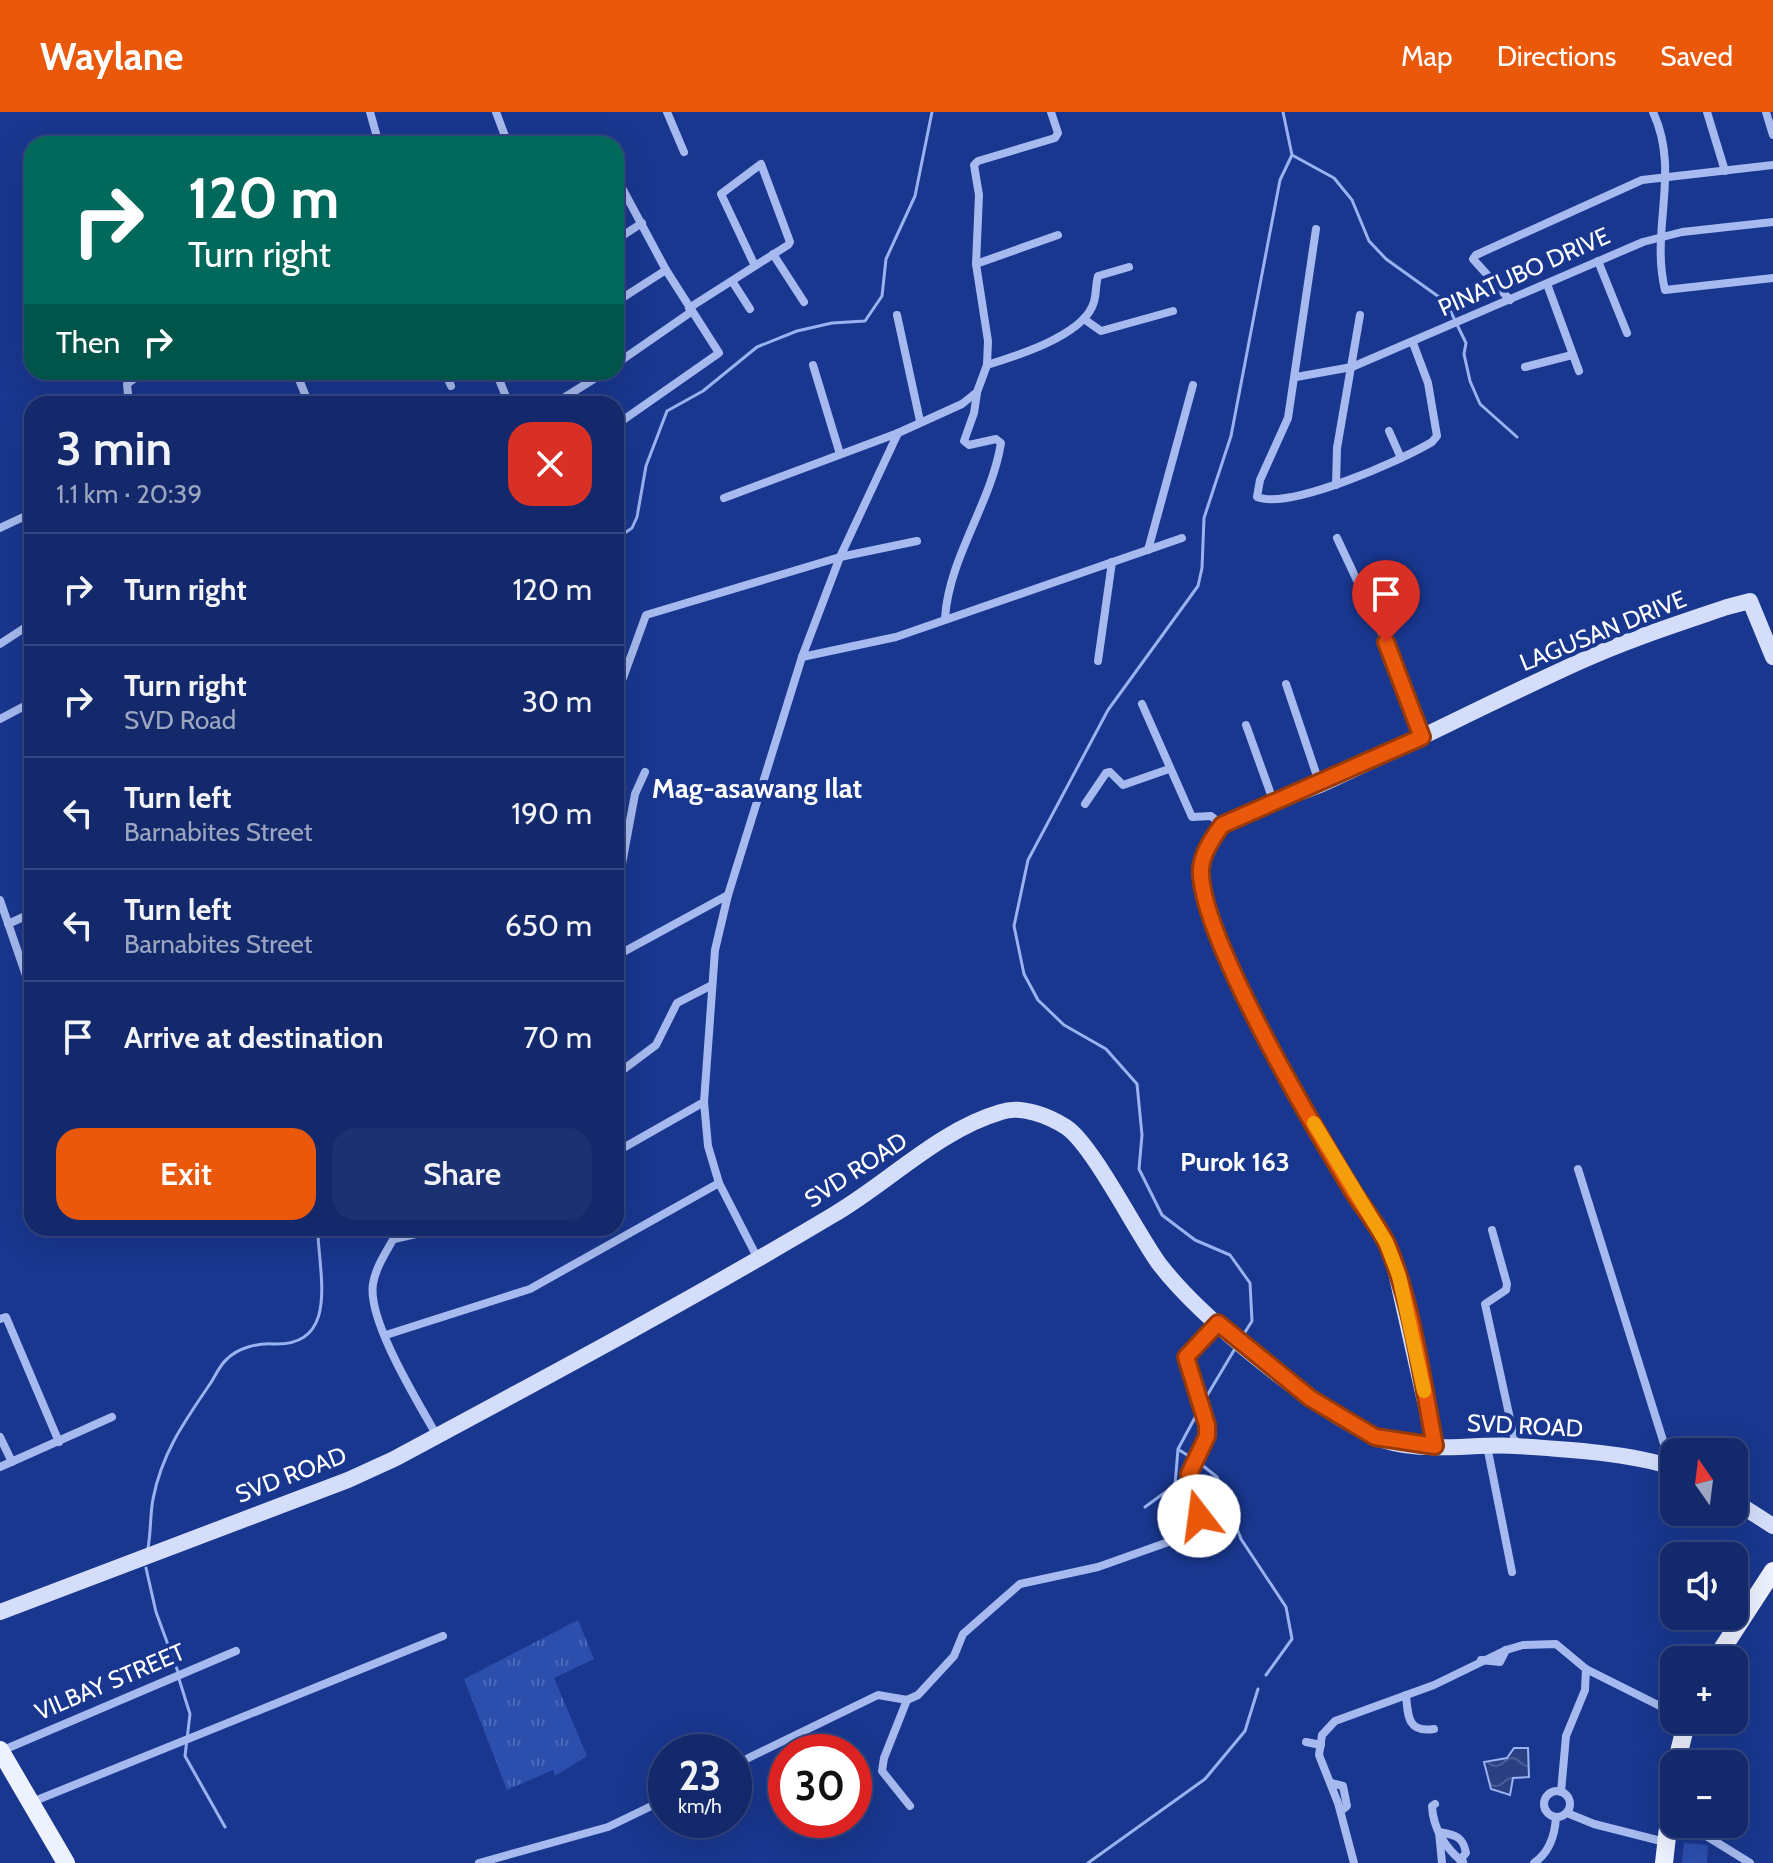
<!DOCTYPE html>
<html lang="en">
<head>
<meta charset="utf-8">
<style>
  body { margin:0; font-family:Cabin,sans-serif; background:#1c3171; color:#f1f3f6; height:100vh; display:flex; flex-direction:column; font-size:30px; white-space:nowrap }
  * { box-sizing:border-box; margin:0 }
  p { font-size:26px; color:#9da6c1 }
  .icon { flex:none; width:44px; height:44px; fill:none; stroke:currentColor; stroke-width:2; stroke-linecap:round; stroke-linejoin:round }
  .map { position:relative; flex:1; overflow:hidden }
  .drawer { position:absolute; left:24px; top:284px; width:600px; height:840px; display:flex; flex-direction:column; background:#13296b; border-radius:24px; box-shadow:0 8px 32px #0002,0 0 0 2px #32457e }
  .drawer>* { flex:none }
  .guide { position:absolute; left:24px; top:24px; width:600px; height:244px; border-radius:24px; box-shadow:0 8px 32px #0002,0 0 0 2px #32457e; background:#00695c; color:#fff; overflow:hidden }
  .needle { width:52px; rotate:346deg }
  .fabs { position:absolute; left:1660px; top:1326px; display:grid; gap:16px }
  .fabs a { display:grid; place-items:center; width:88px; height:88px; border-radius:16px; background:#13296b; box-shadow:0 8px 32px #0002,0 0 0 2px #32457e; font-size:40px }
  .speed { position:absolute; left:648px; top:1622px; display:flex; gap:16px; font-size:40px; font-weight:700; text-align:center }
  .speed>* { display:grid; place-content:center; width:104px; height:104px; border-radius:50%; background:#13296b; box-shadow:0 8px 32px #0002,0 0 0 2px #32457e; line-height:1 }
  .speed small { font-size:20px; font-weight:400 }
  .speed .limit { border:12px solid #d22; background:#fff; color:#111 }
  .pin { position:absolute; display:grid; place-items:center; width:68px; height:68px; color:#fff; margin:-82px -34px; border-radius:50% 50% 50% 0; rotate:-45deg; box-shadow:0 0 8px #0007 }
  .pin .icon { rotate:45deg }
  .me { position:absolute; width:88px; margin:-44px; rotate:345deg; stroke-linejoin:round; filter:drop-shadow(0 0 6px #0008) }
  .turn { display:flex; align-items:center; gap:28px; height:168px; padding:0 32px; font-size:36px }
  .turn .icon { width:104px; height:104px; stroke-width:2.5 }
  .turn b { display:block; font-size:56px; line-height:68px }
  .then { display:flex; align-items:center; height:76px; padding:0 32px; background:#0003; gap:16px; font-size:30px }
  .round { display:grid; place-items:center; flex:none; width:84px; height:84px; border-radius:24px; background:#1c3171 }
  .summary { display:flex; align-items:center; justify-content:space-between; height:136px; padding:0 32px }
  h1 { font-size:48px; font-weight:600; line-height:60px }
  .button { display:flex; gap:16px; margin-top:auto; padding:16px 32px }
  .button a { flex:1; height:92px; border-radius:24px; background:#ea580c; color:#fff; font-size:32px; font-weight:600; line-height:92px; text-align:center }
  .button a+a { background:#1c3171; color:#f1f3f6 }
  ul { padding:0; list-style:none }
  li { display:flex; align-items:center; gap:24px; height:112px; padding:0 32px; border-top:2px solid #32457e }
  li div { flex:1 }
  li b { display:block; font-size:30px }
  li em { font-style:normal }
  header { display:flex; align-items:center; gap:48px; box-sizing:border-box; height:112px; padding:0 40px; background:#ea580c; color:#fff }
  header strong { font-size:38px }
  nav { display:flex; gap:44px; margin-inline-start:auto; font-size:28px }
  .map>svg:first-child { display:block }
  .grass { fill:url(#grass-tufts) }
  .garden { fill:#2c4fae }
  .water { fill:url(#water-waves); stroke:#99b2f1; stroke-width:2 }
  .lines { fill:none; stroke-linecap:round; stroke-linejoin:round }
  .stream { stroke:#99b2f1; stroke-width:3 }
  .street { stroke:#a6baef; stroke-width:8 }
  .secondary { stroke:#d4defa; stroke-width:16 }
  .primary { stroke:#eef2ff; stroke-width:18 }
  .route-casing { stroke:#983908; stroke-width:20 }
  .route { stroke:#ea580c; stroke-width:14 }
  .slow { stroke:#f59e0b; stroke-width:14 }
  .labels { text-anchor:middle; stroke-width:8; stroke-linejoin:round; paint-order:stroke }
  .street-label { font-size:24px; fill:#fff; stroke:#19378f }
  .neighbourhood-label { font-size:26px; font-weight:bold; fill:#fff; stroke:#19378f }
  .quarter-label { font-size:28px; font-weight:bold; fill:#fff; stroke:#19378f }
</style>
</head>
<body>
<header>
<strong>Waylane</strong>
<nav><a>Map</a><a>Directions</a><a>Saved</a></nav>
</header>
<div class="map">
<svg width="1773" height="1751" viewBox="0 0 1773 1751">
  <defs>
    <pattern id="grass-tufts" width="24" height="20" patternUnits="userSpaceOnUse" patternTransform="scale(2)"><rect width="24" height="20" fill="#2c4fae"/><path d="M3 7l-1-3M5 7V3M7 7l1-3M15 17l-1-3M17 17v-4M19 17l1-3" fill="none" stroke="#4c69ba"/></pattern>
    <pattern id="water-waves" width="16" height="10" patternUnits="userSpaceOnUse" patternTransform="scale(2)"><rect width="16" height="10" fill="#2a4083"/><path d="M0 5q4-4 8 0t8 0" fill="none" stroke="#4a5d96"/></pattern>
  </defs>
  <rect width="100%" height="100%" fill="#19378f"/>
  <path class="grass" d="M578,1508L594,1547L554,1566L587,1644L555,1664L553,1658L507,1678L464,1567Z"/>
  <path class="garden" d="M1684,1731L1708,1733L1707,1751H1682Z"/>
  <path class="water" d="M1514,1636H1528L1529,1665L1513,1666L1510,1683L1491,1677L1484,1650L1507,1646Z"/>
  <g class="lines">
    <g class="stream">
      <path d="M1292,43L1334,66L1352,88L1369,129L1386,147L1446,190L1466,231L1464,242L1470,269L1480,292L1517,325"/>
      <path d="M616,427L632,416L637,405L646,354L667,299L703,279L757,235L797,219L832,211L865,209L882,184L886,147L915,84L932,0"/>
      <path d="M1242,1225L1252,1209L1250,1171L1230,1143L1195,1128L1162,1103L1139,1057L1142,1023L1137,972L1106,937L1064,913L1038,888L1024,862L1014,814L1028,748L1108,598L1198,474L1202,456L1204,406L1231,324L1280,68L1292,43L1283,0"/>
      <path d="M1205,1287L1236,1235"/>
      <path d="M1179,1338L1189,1344"/>
      <path d="M1202,1353L1217,1365L1241,1427L1286,1495L1292,1527L1266,1563"/>
      <path d="M1145,1395L1175,1373L1178,1337L1198,1300"/>
      <path d="M148,1436C151,1420 150,1403 153,1387C162,1341 184,1310 210,1272C216,1263 219,1254 227,1247C238,1236 257,1231 273,1232C338,1235 320,1166 318,1123L322,1116"/>
      <path d="M146,1456L156,1500L178,1560"/>
      <path d="M179,1567L190,1602L185,1644L225,1715"/>
      <path d="M1088,1751L1205,1667L1245,1619L1258,1577"/>
    </g>
    <g class="street">
      <path d="M370,0L379,32"/>
      <path d="M496,0L508,32"/>
      <path d="M667,0L684,40"/>
      <path d="M1653,0C1681,60 1650,117 1665,178L1773,166"/>
      <path d="M1707,0L1725,59"/>
      <path d="M1766,0L1773,23"/>
      <path d="M616,71L621,74L666,158L719,241L616,313"/>
      <path d="M1316,117L1288,306L1260,368L1257,385C1290,398 1402,348 1432,330L1437,324L1428,271L1413,231"/>
      <path d="M616,128L642,111"/>
      <path d="M773,142L804,190"/>
      <path d="M1598,149L1627,221"/>
      <path d="M976,152L1058,123"/>
      <path d="M732,169L750,197"/>
      <path d="M1547,172L1579,259"/>
      <path d="M1510,188L1473,147L1476,143L1642,68L1773,53"/>
      <path d="M616,190L666,158"/>
      <path d="M689,196L788,133L790,130L761,52L721,82L755,154"/>
      <path d="M897,203L920,309"/>
      <path d="M1084,207L1101,219L1173,199"/>
      <path d="M616,252L691,200"/>
      <path d="M813,253L840,342"/>
      <path d="M987,253C1016,244 1078,225 1092,195C1097,186 1095,174 1098,164L1129,155"/>
      <path d="M1525,255L1572,243"/>
      <path d="M296,260L309,292"/>
      <path d="M445,260L451,274"/>
      <path d="M496,260L509,292"/>
      <path d="M1296,265L1352,255L1643,130L1682,120L1773,110"/>
      <path d="M129,292L127,272L143,260"/>
      <path d="M554,292L605,260"/>
      <path d="M1389,319L1401,346"/>
      <path d="M1336,373L1337,336L1360,203"/>
      <path d="M724,386L898,321L962,292L977,280L987,253L988,229L976,152L979,83L974,53L978,49L1055,26L1058,21L1051,0"/>
      <path d="M0,416L32,401"/>
      <path d="M1337,426L1386,530L1422,624"/>
      <path d="M1148,438L1193,273"/>
      <path d="M945,506C949,445 991,392 1001,331L996,327L969,333L964,329L974,301L977,281"/>
      <path d="M0,532L32,511"/>
      <path d="M802,545L896,525L1182,426"/>
      <path d="M1098,549L1112,450"/>
      <path d="M616,571L623,566L646,503L840,445L917,429"/>
      <path d="M1286,572L1320,673"/>
      <path d="M1142,592L1192,705L1211,704L1222,713"/>
      <path d="M0,607L32,590"/>
      <path d="M1246,613L1274,691"/>
      <path d="M1085,692L1106,661L1110,660L1123,673L1169,657"/>
      <path d="M616,784L635,682L645,660"/>
      <path d="M0,788L32,881"/>
      <path d="M8,812L32,801"/>
      <path d="M616,844L728,783"/>
      <path d="M616,963L656,933L677,891L712,873"/>
      <path d="M616,1040L704,990"/>
      <path d="M1578,1057L1671,1354"/>
      <path d="M399,1116C391,1134 376,1152 373,1172C367,1208 418,1290 437,1324"/>
      <path d="M1492,1118L1507,1172L1506,1178L1485,1192L1516,1334"/>
      <path d="M394,1127L442,1116"/>
      <path d="M758,1147L719,1071L708,1034L704,990L715,838L728,783L802,545L840,445L898,321"/>
      <path d="M0,1207L6,1205L59,1330"/>
      <path d="M386,1223L530,1177L719,1071"/>
      <path d="M0,1325L12,1350"/>
      <path d="M1487,1334L1512,1460"/>
      <path d="M0,1355L112,1305"/>
      <path d="M1481,1548L1500,1550L1506,1538"/>
      <path d="M1406,1583C1408,1605 1408,1621 1434,1617"/>
      <path d="M907,1588L884,1646L882,1659L910,1694"/>
      <path d="M1306,1630L1321,1633"/>
      <path d="M1,1639L236,1539"/>
      <path d="M734,1653L878,1583L907,1588L918,1583L954,1544L963,1522L1020,1472L1098,1455L1191,1422C1208,1403 1189,1389 1189,1368C1189,1349 1206,1333 1207,1313L1186,1245L1217,1212"/>
      <path d="M1331,1671L1343,1674L1347,1694L1341,1699"/>
      <circle cx="1557" cy="1692" r="13"/>
      <path d="M1561,1680L1566,1624L1585,1578L1586,1557"/>
      <path d="M32,1690L443,1524"/>
      <path d="M1435,1692L1432,1694C1433,1717 1446,1737 1463,1750"/>
      <path d="M1567,1701L1594,1712L1665,1730"/>
      <path d="M1669,1712L1708,1725L1750,1751"/>
      <path d="M479,1751L608,1715L666,1687"/>
      <path d="M1354,1751L1338,1691L1319,1643L1322,1623L1335,1609L1434,1573L1506,1538L1523,1533L1556,1532L1586,1557L1674,1601"/>
      <path d="M1442,1751L1439,1720C1455,1723 1463,1724 1466,1741L1460,1748"/>
      <path d="M1534,1751C1550,1740 1555,1723 1556,1705"/>
    </g>
    <g class="secondary">
      <path d="M1435,1334L1393,1147L1386,1130C1346,1071 1189,813 1202,752C1205,739 1211,724 1221,715C1238,700 1298,682 1322,672C1408,633 1493,589 1579,550C1627,528 1677,512 1727,495L1750,489L1773,545"/>
      <path d="M1734,1389L1773,1414"/>
      <path d="M0,1500L348,1368L394,1347C541,1268 689,1189 833,1103C888,1071 939,1018 1001,1000C1021,993 1049,1004 1066,1015C1093,1033 1137,1122 1160,1153C1202,1207 1311,1295 1373,1324C1415,1344 1471,1331 1516,1334C1562,1337 1632,1341 1674,1356"/>
    </g>
    <g class="primary">
      <path d="M1715,1548L1773,1459"/>
      <path d="M0,1638L66,1751"/>
      <path d="M1676,1652L1687,1608"/>
      <path d="M1664,1751L1674,1662"/>
    </g>
  </g>
  <g class="lines">
    <g class="route-casing">
      <path id="route" d="M1199,1404L1189,1362L1207,1324V1313L1186,1245L1218,1211L1310,1286L1375,1325L1435,1334C1423,1272 1412,1191 1388,1134C1379,1114 1363,1096 1352,1078C1315,1017 1197,819 1201,756C1203,739 1213,726 1222,713L1422,625L1386,530"/>
    </g>
    <use href="#route" class="route"/>
    <path class="slow" d="M1314,1011L1386,1130L1399,1164L1424,1279"/>
  </g>
  <g class="labels">
    <g class="street-label">
      <text transform="translate(1524 160) rotate(-24)" y="8">PINATUBO DRIVE</text>
      <text transform="translate(1603 519) rotate(-22)" y="8">LAGUSAN DRIVE</text>
      <text transform="translate(856 1058) rotate(-33)" y="8">SVD ROAD</text>
      <text transform="translate(1525 1314) rotate(3)" y="8">SVD ROAD</text>
      <text transform="translate(291 1363) rotate(-21)" y="8">SVD ROAD</text>
      <text transform="translate(110 1570) rotate(-23)" y="8">VILBAY STREET</text>
    </g>
    <g class="neighbourhood-label">
      <text x="1235" y="1059">Purok 163</text>
    </g>
    <g class="quarter-label">
      <text x="757" y="686">Mag-asawang Ilat</text>
    </g>
  </g>
</svg>
<div class="fabs">
<a><svg class="needle" viewBox="-14 -14 28 28"><path d="M0-13l5 13h-10z" fill="#e53935"/><path d="M0 13l5-13h-10z" fill="#9da6c1"/></svg></a>
<a><svg class="icon" aria-label="sound" viewBox="0 0 24 24"><path d="M4 9h4l5-4v14l-5-4H4zM17 9q2 3 0 6"/></svg></a>
<a>+</a>
<a>−</a>
</div>
<div class="speed"><div>23<small>km/h</small></div><div class="limit">30</div></div>
<div class="pin" style="left:1386px;top:530px;background:#d93025"><svg class="icon" aria-label="arrive" viewBox="0 0 24 24"><path d="M6 21V4h12l-3 4 3 4H6"/></svg></div>
<svg class="me" style="left:1199px;top:1404px" viewBox="-20 -20 40 40"><circle r="19" fill="#fff"/><path d="M0-13L10 11 0 6-10 11z" fill="#ea580c"/></svg>
<div class="guide">
<div class="turn"><svg class="icon" aria-label="right" viewBox="0 0 24 24"><path d="M7 20v-9h11M14 6l5 5-5 5"/></svg><div><b>120 m</b>Turn right</div></div>
<div class="then">Then<svg class="icon" aria-label="right" viewBox="0 0 24 24"><path d="M7 20v-9h11M14 6l5 5-5 5"/></svg></div>
</div>
<section class="drawer">
<div class="summary"><div><h1>3 min</h1><p>1.1 km · 20:39</p></div><a class="round" style="background:#d93025;color:#fff"><svg class="icon" aria-label="close" viewBox="0 0 24 24"><path d="M6 6l12 12M18 6L6 18"/></svg></a></div>
<ul>
<li><svg class="icon" aria-label="right" viewBox="0 0 24 24"><path d="M7 20v-9h11M14 6l5 5-5 5"/></svg><div><b>Turn right</b></div><em>120 m</em></li>
<li><svg class="icon" aria-label="right" viewBox="0 0 24 24"><path d="M7 20v-9h11M14 6l5 5-5 5"/></svg><div><b>Turn right</b><p>SVD Road</p></div><em>30 m</em></li>
<li><svg class="icon" aria-label="left" viewBox="0 0 24 24"><path d="M17 20v-9H6M10 6l-5 5 5 5"/></svg><div><b>Turn left</b><p>Barnabites Street</p></div><em>190 m</em></li>
<li><svg class="icon" aria-label="left" viewBox="0 0 24 24"><path d="M17 20v-9H6M10 6l-5 5 5 5"/></svg><div><b>Turn left</b><p>Barnabites Street</p></div><em>650 m</em></li>
<li><svg class="icon" aria-label="arrive" viewBox="0 0 24 24"><path d="M6 21V4h12l-3 4 3 4H6"/></svg><div><b>Arrive at destination</b></div><em>70 m</em></li>
</ul>
<div class="button"><a>Exit</a><a>Share</a></div>
</section>
</div>
</body>
</html>
